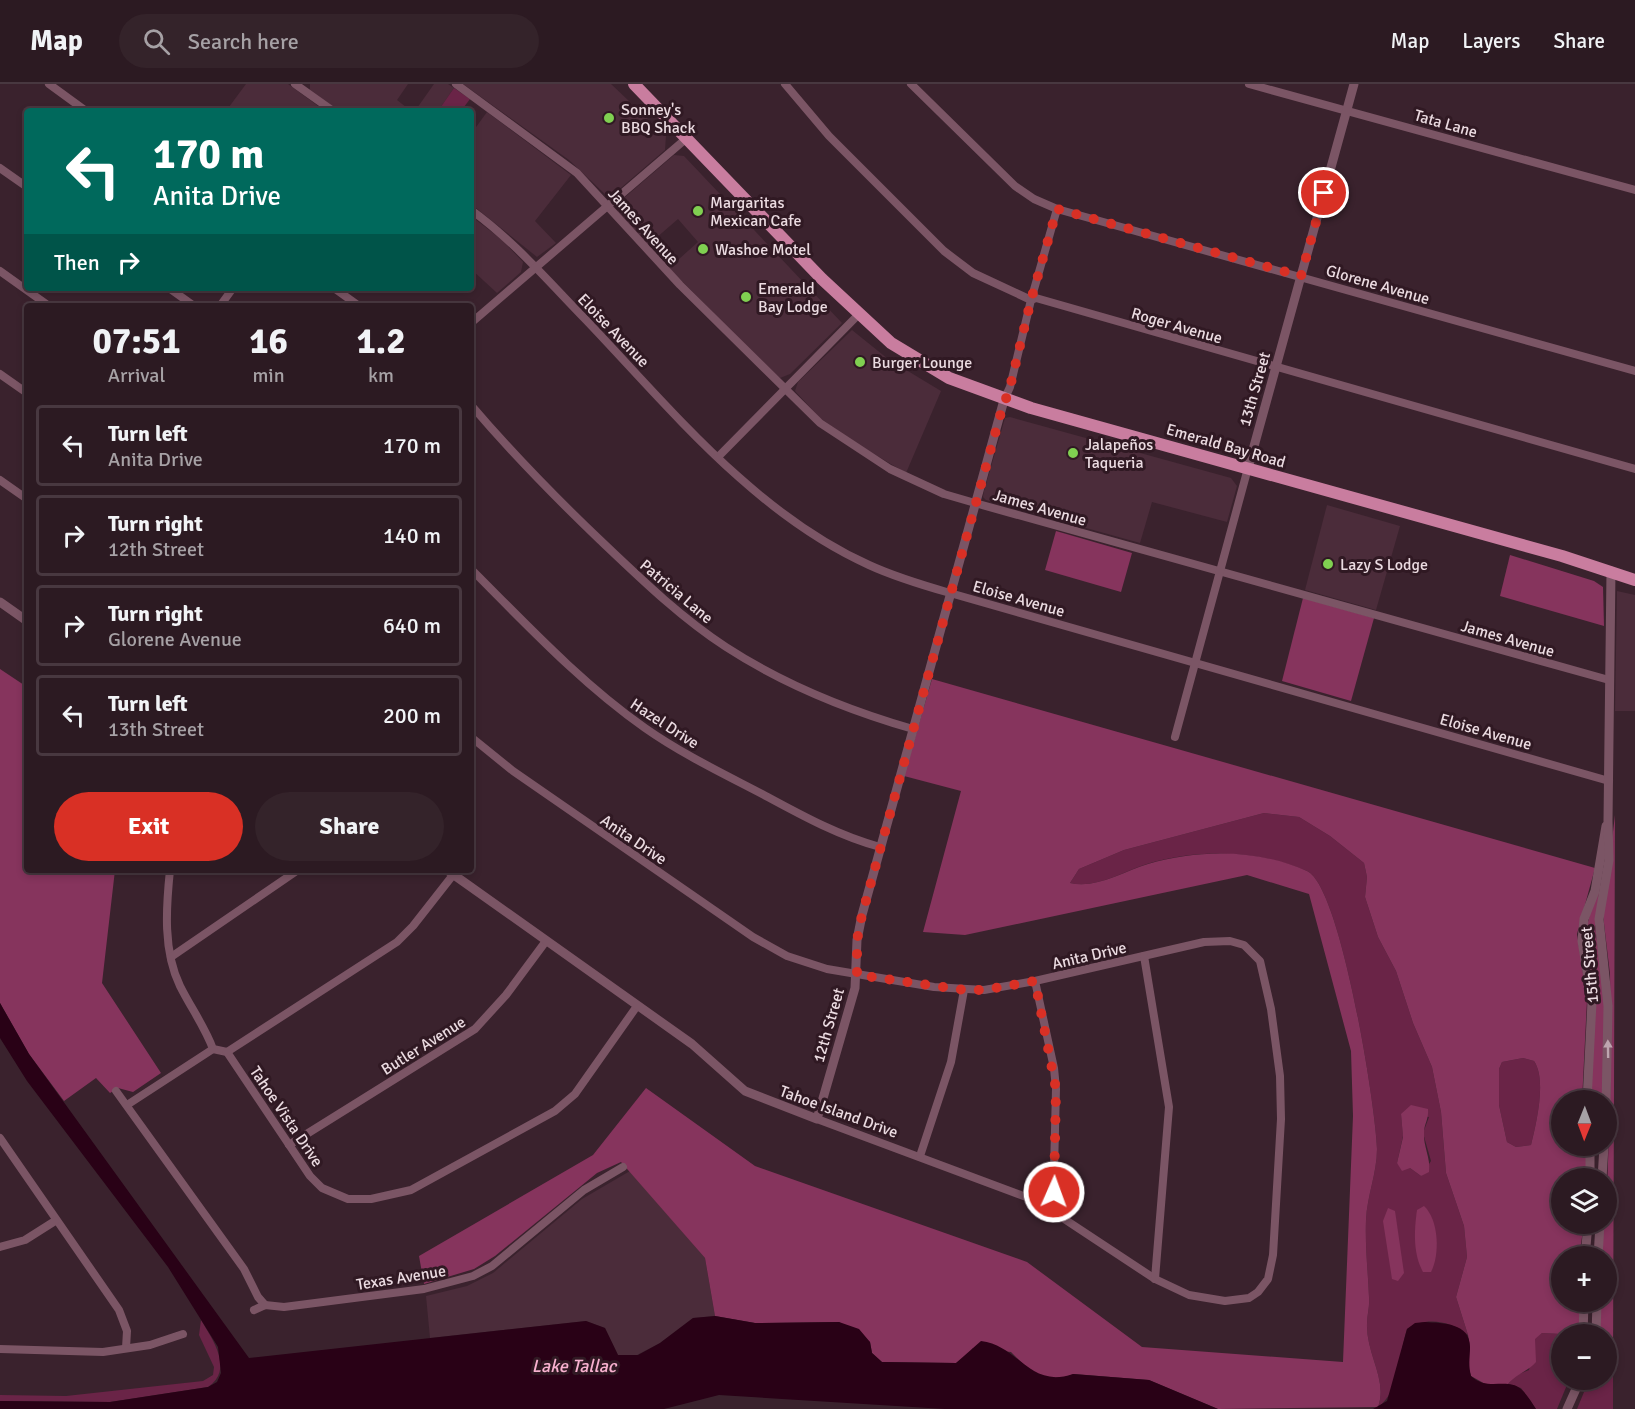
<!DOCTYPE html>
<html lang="en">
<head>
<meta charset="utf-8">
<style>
  body { margin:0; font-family:Signika,sans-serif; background:#34232a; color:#f1f3f6; height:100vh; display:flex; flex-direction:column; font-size:22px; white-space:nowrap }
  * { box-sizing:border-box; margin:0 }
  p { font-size:20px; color:#a6a1a5 }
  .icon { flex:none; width:33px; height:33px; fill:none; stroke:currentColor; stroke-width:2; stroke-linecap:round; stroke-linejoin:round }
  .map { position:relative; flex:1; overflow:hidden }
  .details { position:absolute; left:24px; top:219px; width:450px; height:570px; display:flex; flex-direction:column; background:#2c1a22; border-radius:6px; box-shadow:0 3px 9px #0003,0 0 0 2px #483840 }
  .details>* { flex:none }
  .hud { position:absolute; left:24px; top:24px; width:450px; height:183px; border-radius:6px; box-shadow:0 3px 9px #0003,0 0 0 2px #483840; background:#00695c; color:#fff; overflow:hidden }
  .needle { width:39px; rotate:181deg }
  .tools { position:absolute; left:1551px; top:1006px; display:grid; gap:12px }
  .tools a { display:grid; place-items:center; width:66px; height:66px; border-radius:50%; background:#2c1a22; box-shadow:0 3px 9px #0003,0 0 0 2px #483840; font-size:30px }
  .pin { position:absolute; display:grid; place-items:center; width:51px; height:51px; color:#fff; margin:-26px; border:3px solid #fff; border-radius:50%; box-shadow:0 2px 6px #0007 }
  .me { position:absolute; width:66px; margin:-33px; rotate:2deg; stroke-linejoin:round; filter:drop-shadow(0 0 4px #0008) }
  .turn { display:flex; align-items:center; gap:21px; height:126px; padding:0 30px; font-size:27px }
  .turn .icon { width:78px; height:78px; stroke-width:2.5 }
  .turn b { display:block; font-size:42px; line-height:51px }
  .then { display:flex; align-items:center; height:57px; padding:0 30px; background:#0003; gap:12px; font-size:22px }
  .eta { display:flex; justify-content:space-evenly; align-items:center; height:102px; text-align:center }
  .eta b { font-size:36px; font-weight:800; line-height:42px }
  .button { display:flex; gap:12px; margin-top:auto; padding:12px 30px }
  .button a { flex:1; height:69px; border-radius:36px; background:#d93025; color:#fff; font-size:24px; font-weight:800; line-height:69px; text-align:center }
  .button a+a { background:#34232a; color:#f1f3f6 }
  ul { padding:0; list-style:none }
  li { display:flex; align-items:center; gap:18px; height:81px; margin:0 12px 9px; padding:0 18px; border:3px solid #483840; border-radius:6px }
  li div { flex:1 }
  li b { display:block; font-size:22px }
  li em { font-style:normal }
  header { display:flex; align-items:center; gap:36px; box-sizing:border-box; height:84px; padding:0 30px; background:#2c1a22; border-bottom:2px solid #483840 }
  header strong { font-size:28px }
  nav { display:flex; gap:33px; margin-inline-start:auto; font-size:21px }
  .search { width:420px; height:54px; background:#34232a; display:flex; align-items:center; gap:15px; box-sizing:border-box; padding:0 21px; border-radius:33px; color:#a6a1a5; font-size:22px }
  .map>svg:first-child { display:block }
  .built { fill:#4b2c3a }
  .green { fill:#6a2447; fill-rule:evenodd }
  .forest { fill:#86345d; fill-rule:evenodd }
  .water { fill:#290116 }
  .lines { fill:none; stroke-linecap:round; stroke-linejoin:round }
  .minor { stroke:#7b5565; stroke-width:8 }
  .tertiary { stroke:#7b5565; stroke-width:9 }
  .primary { stroke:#c97d9f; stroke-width:12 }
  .oneway { fill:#bea5af }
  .route { stroke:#d93025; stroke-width:10; stroke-dasharray:0 18 }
  .poi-dot { fill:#80d051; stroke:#301923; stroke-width:2 }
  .labels { text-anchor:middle; stroke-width:6; stroke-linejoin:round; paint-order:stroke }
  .poi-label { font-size:16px; fill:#ebdbe1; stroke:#301923; text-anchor:start }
  .street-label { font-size:16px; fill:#ebdbe1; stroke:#301923 }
  .water-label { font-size:18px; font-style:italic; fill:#f8b1cf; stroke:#301923 }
</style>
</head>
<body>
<header>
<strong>Map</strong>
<div class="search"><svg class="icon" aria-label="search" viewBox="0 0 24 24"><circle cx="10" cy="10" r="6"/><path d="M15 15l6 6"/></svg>Search here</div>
<nav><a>Map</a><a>Layers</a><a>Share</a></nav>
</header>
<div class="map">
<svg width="1635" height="1325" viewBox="0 0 1635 1325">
  <rect width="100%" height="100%" fill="#3a222d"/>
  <g class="built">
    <path d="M246,0H288L325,27H226Z"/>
    <path d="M310,0H408L397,16L411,27H339L310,6Z"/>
    <path d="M434,0H448L454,4L438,27H415Z"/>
    <path d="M463,0H611L666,52L665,66L615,109L606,111L569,76Z"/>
    <path d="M487,28L571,91L535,137L556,159L537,173L471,120V50Z"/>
    <path d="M674,71L684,72L842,239L790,290L780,294L773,289L669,184L698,158L678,135L648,161L618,129L617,120Z"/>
    <path d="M471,132L501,155L523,178L521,188L497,209L471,185Z"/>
    <path d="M852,246L888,275L941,307L906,389L854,358L820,334L795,307L798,298Z"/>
    <path d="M1010,333L1231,394L1237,402L1227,438L1152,418L1140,459L986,416L983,413L984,407L1005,334Z"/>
    <path d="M1327,421L1400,442L1376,526L1305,506Z"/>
    <path d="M1617,507L1635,511V627H1615Z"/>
    <path d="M630,1087L705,1174L715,1232L693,1234L660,1259L637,1271H618L605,1244L586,1237L430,1254L426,1212L467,1202L493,1189L582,1115Z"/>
  </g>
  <g class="green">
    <path d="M454,4L470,15L461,27H438Z"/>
    <path d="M1264,729L1299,733L1330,752L1364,779L1367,793L1365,813L1378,853L1396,887L1413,939L1432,983L1441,1028L1446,1089L1464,1142L1467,1173L1456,1213L1468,1251C1452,1237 1425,1232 1407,1245C1399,1269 1400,1308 1378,1323C1388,1296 1366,1270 1367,1240C1367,1231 1370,1222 1369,1213C1368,1188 1365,1162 1366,1136C1367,1112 1377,1089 1377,1065C1376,1024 1341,802 1307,787C1258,766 1198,764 1147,780C1122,788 1096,805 1070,799L1079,785L1124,766ZM1401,1030L1429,1033L1423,1049L1431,1077L1421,1092L1410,1084L1397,1079L1403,1052Z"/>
    <path d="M1523,974L1534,977C1547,996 1536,1040 1531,1061L1516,1063L1507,1058L1499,1021V985L1502,978Z"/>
    <path d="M201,1236C213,1256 234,1286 208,1303L110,1318L0,1317V1311L66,1312L203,1297L213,1291L214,1283L199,1251Z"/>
    <path d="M1542,1249L1581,1251H1562V1296H1569L1557,1325H1536L1521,1304L1508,1300L1514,1292L1529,1286L1535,1254Z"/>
    <path d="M1613,1279V1325H1577L1589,1296H1606L1607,1280Z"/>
  </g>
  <g class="forest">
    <path d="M1056,447L1132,469L1121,508L1045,486Z"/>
    <path d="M1510,471L1594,497L1603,503L1604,542L1500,512Z"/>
    <path d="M1303,514L1374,534L1351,617L1282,597Z"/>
    <path d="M0,585L27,603V786H115L102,899L161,989L133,1008L118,1004L110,1009L96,994L64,1017L29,970L0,919Z"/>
    <path d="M932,595L1595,784L1577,850L1587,916L1582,1017H1562V1062H1585L1586,1064V1095H1562V1140H1584L1579,1173H1562V1218H1580L1581,1251L1542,1249L1535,1255L1536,1278C1527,1288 1516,1290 1508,1300L1487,1301L1471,1292L1467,1279L1470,1263L1468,1251L1456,1213L1467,1173L1464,1142L1446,1089L1441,1028L1432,983L1413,939L1396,887L1378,853L1365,813L1367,793L1364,779L1330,752L1299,733L1264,729L1124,766L1079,785L1070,799C1096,805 1122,788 1148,780C1199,765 1259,765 1307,787C1341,802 1376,1024 1377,1065C1377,1089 1367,1112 1366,1136C1365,1162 1368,1188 1369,1213C1370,1222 1367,1231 1367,1240C1366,1270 1388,1296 1378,1323L1218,1325L1149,1296L1074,1290L1062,1294L1042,1293L1027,1284L1011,1268L973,1264L969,1270L956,1279L882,1278L872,1269L870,1258L839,1238L755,1239L715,1232L705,1174L621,1078L597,1089L495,1172L474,1185L424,1200L419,1172L593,1071L646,1004L755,1082L1027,1178L1142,1263L1343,1278L1353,1032L1351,967L1309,810L1247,791L965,851L923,848L961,707L904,692ZM1523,974L1534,977C1547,996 1536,1040 1531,1061L1516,1063L1507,1058L1499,1021V985L1502,978Z"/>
    <path d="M1615,731L1613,1279L1607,1280L1606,1251H1599L1601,1218H1606V1173H1602L1603,1140H1606L1611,985L1610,890L1603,831Z"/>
    <path d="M1603,778L1595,842L1604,909V1017H1590L1586,846Z"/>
    <path d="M1411,1021L1428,1025C1429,1035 1424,1040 1424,1049C1423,1062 1431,1074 1429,1088L1421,1092L1410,1084L1402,1087L1397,1079L1403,1053L1401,1030Z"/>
    <path d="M1424,1122C1439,1136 1440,1171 1431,1188H1423C1413,1170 1414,1147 1417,1126Z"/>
    <path d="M1388,1124L1395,1127L1404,1189L1398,1197L1392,1195L1383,1137Z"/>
  </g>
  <g class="water">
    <path d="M0,919L29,970L249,1274L586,1237L605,1244L618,1271H638L660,1259L693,1234L715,1232L755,1239L839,1238L859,1245L870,1258L872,1269L882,1278L956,1279L981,1257C1020,1262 1029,1305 1073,1290L1149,1296L1218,1325H945L719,1311L664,1325H0V1317L110,1318L208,1303L217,1298L221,1289L218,1263L168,1183L27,997L0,954Z"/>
    <path d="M1425,1238C1443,1239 1470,1239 1470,1263C1470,1274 1468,1280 1471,1292C1488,1308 1506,1293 1521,1305C1527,1310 1532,1319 1536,1325H1373L1387,1317L1407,1245L1415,1239Z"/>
  </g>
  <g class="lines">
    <g class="minor">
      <path d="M49,0L86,27"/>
      <path d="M295,0L333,27"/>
      <path d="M456,0L577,89L680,201L820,339L890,385L944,410L975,419L1609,596"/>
      <path d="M785,0L829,52L944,167L973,189L1031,216L1036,214L1635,385"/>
      <path d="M911,0L1015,102L1034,115L1057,125L1635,287"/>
      <path d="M1249,0L1635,106"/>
      <path d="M0,84L27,103"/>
      <path d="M471,126C514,157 549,198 586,236C671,325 754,429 869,481C895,493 922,501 950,509L1609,697"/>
      <path d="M0,187L49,222"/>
      <path d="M169,204L194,222"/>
      <path d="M334,204L359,222"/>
      <path d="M220,222L233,204"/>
      <path d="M471,239L688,53"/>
      <path d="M0,290L27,309"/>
      <path d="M1004,316L1010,303L1031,216L1057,125"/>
      <path d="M471,321C512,369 555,413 600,456C640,494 680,533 726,563C783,600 847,626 913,645"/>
      <path d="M718,373L858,231"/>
      <path d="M0,396L27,415"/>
      <path d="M471,485C527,541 581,599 645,644C682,670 724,690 764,711C801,731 839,752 880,763"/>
      <path d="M471,653L513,687L753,853L787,872L827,885L934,903L984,906L1035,897L1204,858L1230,857L1244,861L1260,877L1271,925L1280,992L1281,1035L1273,1171L1268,1195L1258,1208L1249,1214L1225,1217L1189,1211L1155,1195L1037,1117L817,1035"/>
      <path d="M1175,653L1248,384"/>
      <path d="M170,786C166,824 163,867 180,902C191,924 205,943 213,965L227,968L310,1092L322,1104L348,1115H371L411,1106L555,1027L575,1010L637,922"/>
      <path d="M1144,872L1169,1023L1155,1195"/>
      <path d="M171,873L298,786"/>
      <path d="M1035,897L1054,984L1056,1005L1053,1127"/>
      <path d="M227,968L397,858L413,842L453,791"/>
      <path d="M116,1007L244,1185L258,1213L265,1221"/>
      <path d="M127,1021L213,965"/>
      <path d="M0,1054L119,1226L127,1247L126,1264"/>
      <path d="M289,1061L475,945L506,911L546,857"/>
      <path d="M920,1072L951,978L964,906"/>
      <path d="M0,1163L25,1156L55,1137"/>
      <path d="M254,1226L265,1221L284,1223L424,1205L473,1192L492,1182L584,1106L623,1083"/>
      <path d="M0,1265L103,1268L150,1261L183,1250"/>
    </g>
    <g class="tertiary">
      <path d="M1248,384L1354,0"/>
      <path d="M0,518L27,537"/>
      <path d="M447,786L692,960L745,1007L817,1035L855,904L857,856L862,831L1004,316"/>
      <path d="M1587,1017L1592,918L1582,857L1584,835L1595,807L1606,742"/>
      <path d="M1606,1023L1608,922L1599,835L1609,776L1608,737L1611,487"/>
      <path d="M1590,1062V1095"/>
      <path d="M1602,1095L1604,1062"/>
      <path d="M1585,1173L1588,1140"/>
      <path d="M1598,1173L1600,1140"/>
      <path d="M1583,1251L1584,1218"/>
      <path d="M1596,1251L1597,1218"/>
      <path d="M1567,1325L1580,1296"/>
    </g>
    <path class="primary" d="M634,0L822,195L891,259L949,294L1031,324L1562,472L1635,496"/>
  </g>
  <defs><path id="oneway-solid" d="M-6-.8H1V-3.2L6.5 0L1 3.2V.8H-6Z" transform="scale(1.5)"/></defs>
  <use class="oneway" href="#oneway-solid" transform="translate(1608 965) rotate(-91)"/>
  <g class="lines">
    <path class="route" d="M1054,1108L1056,1005L1035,897L984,906H964L857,891V856L862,831L1000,332L1010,303L1031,216L1057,125L1301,192L1324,109"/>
  </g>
  <g class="poi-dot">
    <circle cx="609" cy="34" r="6"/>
    <circle cx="698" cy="127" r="6"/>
    <circle cx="703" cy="165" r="6"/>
    <circle cx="746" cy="213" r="6"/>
    <circle cx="860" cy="278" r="6"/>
    <circle cx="1073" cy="369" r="6"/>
    <circle cx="1328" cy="480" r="6"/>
  </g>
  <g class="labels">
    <g class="poi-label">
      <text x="621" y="31">Sonney's<tspan x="621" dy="18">BBQ Shack</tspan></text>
      <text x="710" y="124">Margaritas<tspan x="710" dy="18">Mexican Cafe</tspan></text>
      <text x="715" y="171">Washoe Motel</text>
      <text x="758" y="210">Emerald<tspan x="758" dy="18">Bay Lodge</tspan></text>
      <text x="872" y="284">Burger Lounge</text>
      <text x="1085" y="366">Jalapeños<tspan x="1085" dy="18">Taqueria</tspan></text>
      <text x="1340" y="486">Lazy S Lodge</text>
    </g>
    <g class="street-label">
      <text transform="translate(1446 39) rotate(16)" y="6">Tata Lane</text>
      <text transform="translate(644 142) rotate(48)" y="6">James Avenue</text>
      <text transform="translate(1378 200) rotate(16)" y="6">Glorene Avenue</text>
      <text transform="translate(1177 241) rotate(16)" y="6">Roger Avenue</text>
      <text transform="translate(614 246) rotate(46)" y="6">Eloise Avenue</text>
      <text transform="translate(1254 305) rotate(-74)" y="6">13th Street</text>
      <text transform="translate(1226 361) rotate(16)" y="6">Emerald Bay Road</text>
      <text transform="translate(1040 423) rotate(16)" y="6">James Avenue</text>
      <text transform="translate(677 507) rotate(40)" y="6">Patricia Lane</text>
      <text transform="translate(1019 514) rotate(16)" y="6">Eloise Avenue</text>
      <text transform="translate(1508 554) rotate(16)" y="6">James Avenue</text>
      <text transform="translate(665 639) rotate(33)" y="6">Hazel Drive</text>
      <text transform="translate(1486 647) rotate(16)" y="6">Eloise Avenue</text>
      <text transform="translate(634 755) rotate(34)" y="6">Anita Drive</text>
      <text transform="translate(1089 871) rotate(-13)" y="6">Anita Drive</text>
      <text transform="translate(1589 881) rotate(-95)" y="6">15th Street</text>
      <text transform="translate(828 941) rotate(-74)" y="6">12th Street</text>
      <text transform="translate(423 961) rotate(-32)" y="6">Butler Avenue</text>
      <text transform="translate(839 1027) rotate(20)" y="6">Tahoe Island Drive</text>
      <text transform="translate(287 1032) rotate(56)" y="6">Tahoe Vista Drive</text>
      <text transform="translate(401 1193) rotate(-9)" y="6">Texas Avenue</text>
    </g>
    <g class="water-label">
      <text x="574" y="1288">Lake Tallac</text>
    </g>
  </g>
</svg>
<div class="tools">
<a><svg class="needle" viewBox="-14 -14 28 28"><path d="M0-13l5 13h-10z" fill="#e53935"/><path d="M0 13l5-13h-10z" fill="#a6a1a5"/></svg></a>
<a><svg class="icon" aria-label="layers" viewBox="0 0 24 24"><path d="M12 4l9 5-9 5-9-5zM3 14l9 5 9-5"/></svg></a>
<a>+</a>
<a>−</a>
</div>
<div class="pin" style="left:1324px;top:109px;background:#d93025"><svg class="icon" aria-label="arrive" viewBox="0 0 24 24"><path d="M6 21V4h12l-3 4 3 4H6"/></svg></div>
<svg class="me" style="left:1054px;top:1108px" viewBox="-20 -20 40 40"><circle r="17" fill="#d93025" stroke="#fff" stroke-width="3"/><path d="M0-11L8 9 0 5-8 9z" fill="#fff"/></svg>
<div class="hud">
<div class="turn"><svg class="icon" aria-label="left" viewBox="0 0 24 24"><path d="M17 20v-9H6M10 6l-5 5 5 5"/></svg><div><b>170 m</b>Anita Drive</div></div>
<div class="then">Then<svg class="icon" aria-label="right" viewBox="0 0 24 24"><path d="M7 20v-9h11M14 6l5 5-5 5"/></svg></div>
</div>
<section class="details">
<div class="eta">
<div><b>07:51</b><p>Arrival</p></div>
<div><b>16</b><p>min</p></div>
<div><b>1.2</b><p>km</p></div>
</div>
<ul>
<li><svg class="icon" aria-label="left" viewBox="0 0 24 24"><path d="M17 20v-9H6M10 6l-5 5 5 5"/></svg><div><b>Turn left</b><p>Anita Drive</p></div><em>170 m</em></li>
<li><svg class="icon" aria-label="right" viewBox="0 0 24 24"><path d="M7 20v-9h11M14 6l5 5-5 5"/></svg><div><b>Turn right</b><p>12th Street</p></div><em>140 m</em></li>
<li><svg class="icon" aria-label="right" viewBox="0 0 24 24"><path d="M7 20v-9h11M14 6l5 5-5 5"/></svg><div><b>Turn right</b><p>Glorene Avenue</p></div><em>640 m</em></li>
<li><svg class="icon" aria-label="left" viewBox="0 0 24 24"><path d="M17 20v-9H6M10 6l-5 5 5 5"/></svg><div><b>Turn left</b><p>13th Street</p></div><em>200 m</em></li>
</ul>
<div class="button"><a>Exit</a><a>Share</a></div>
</section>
</div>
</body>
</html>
